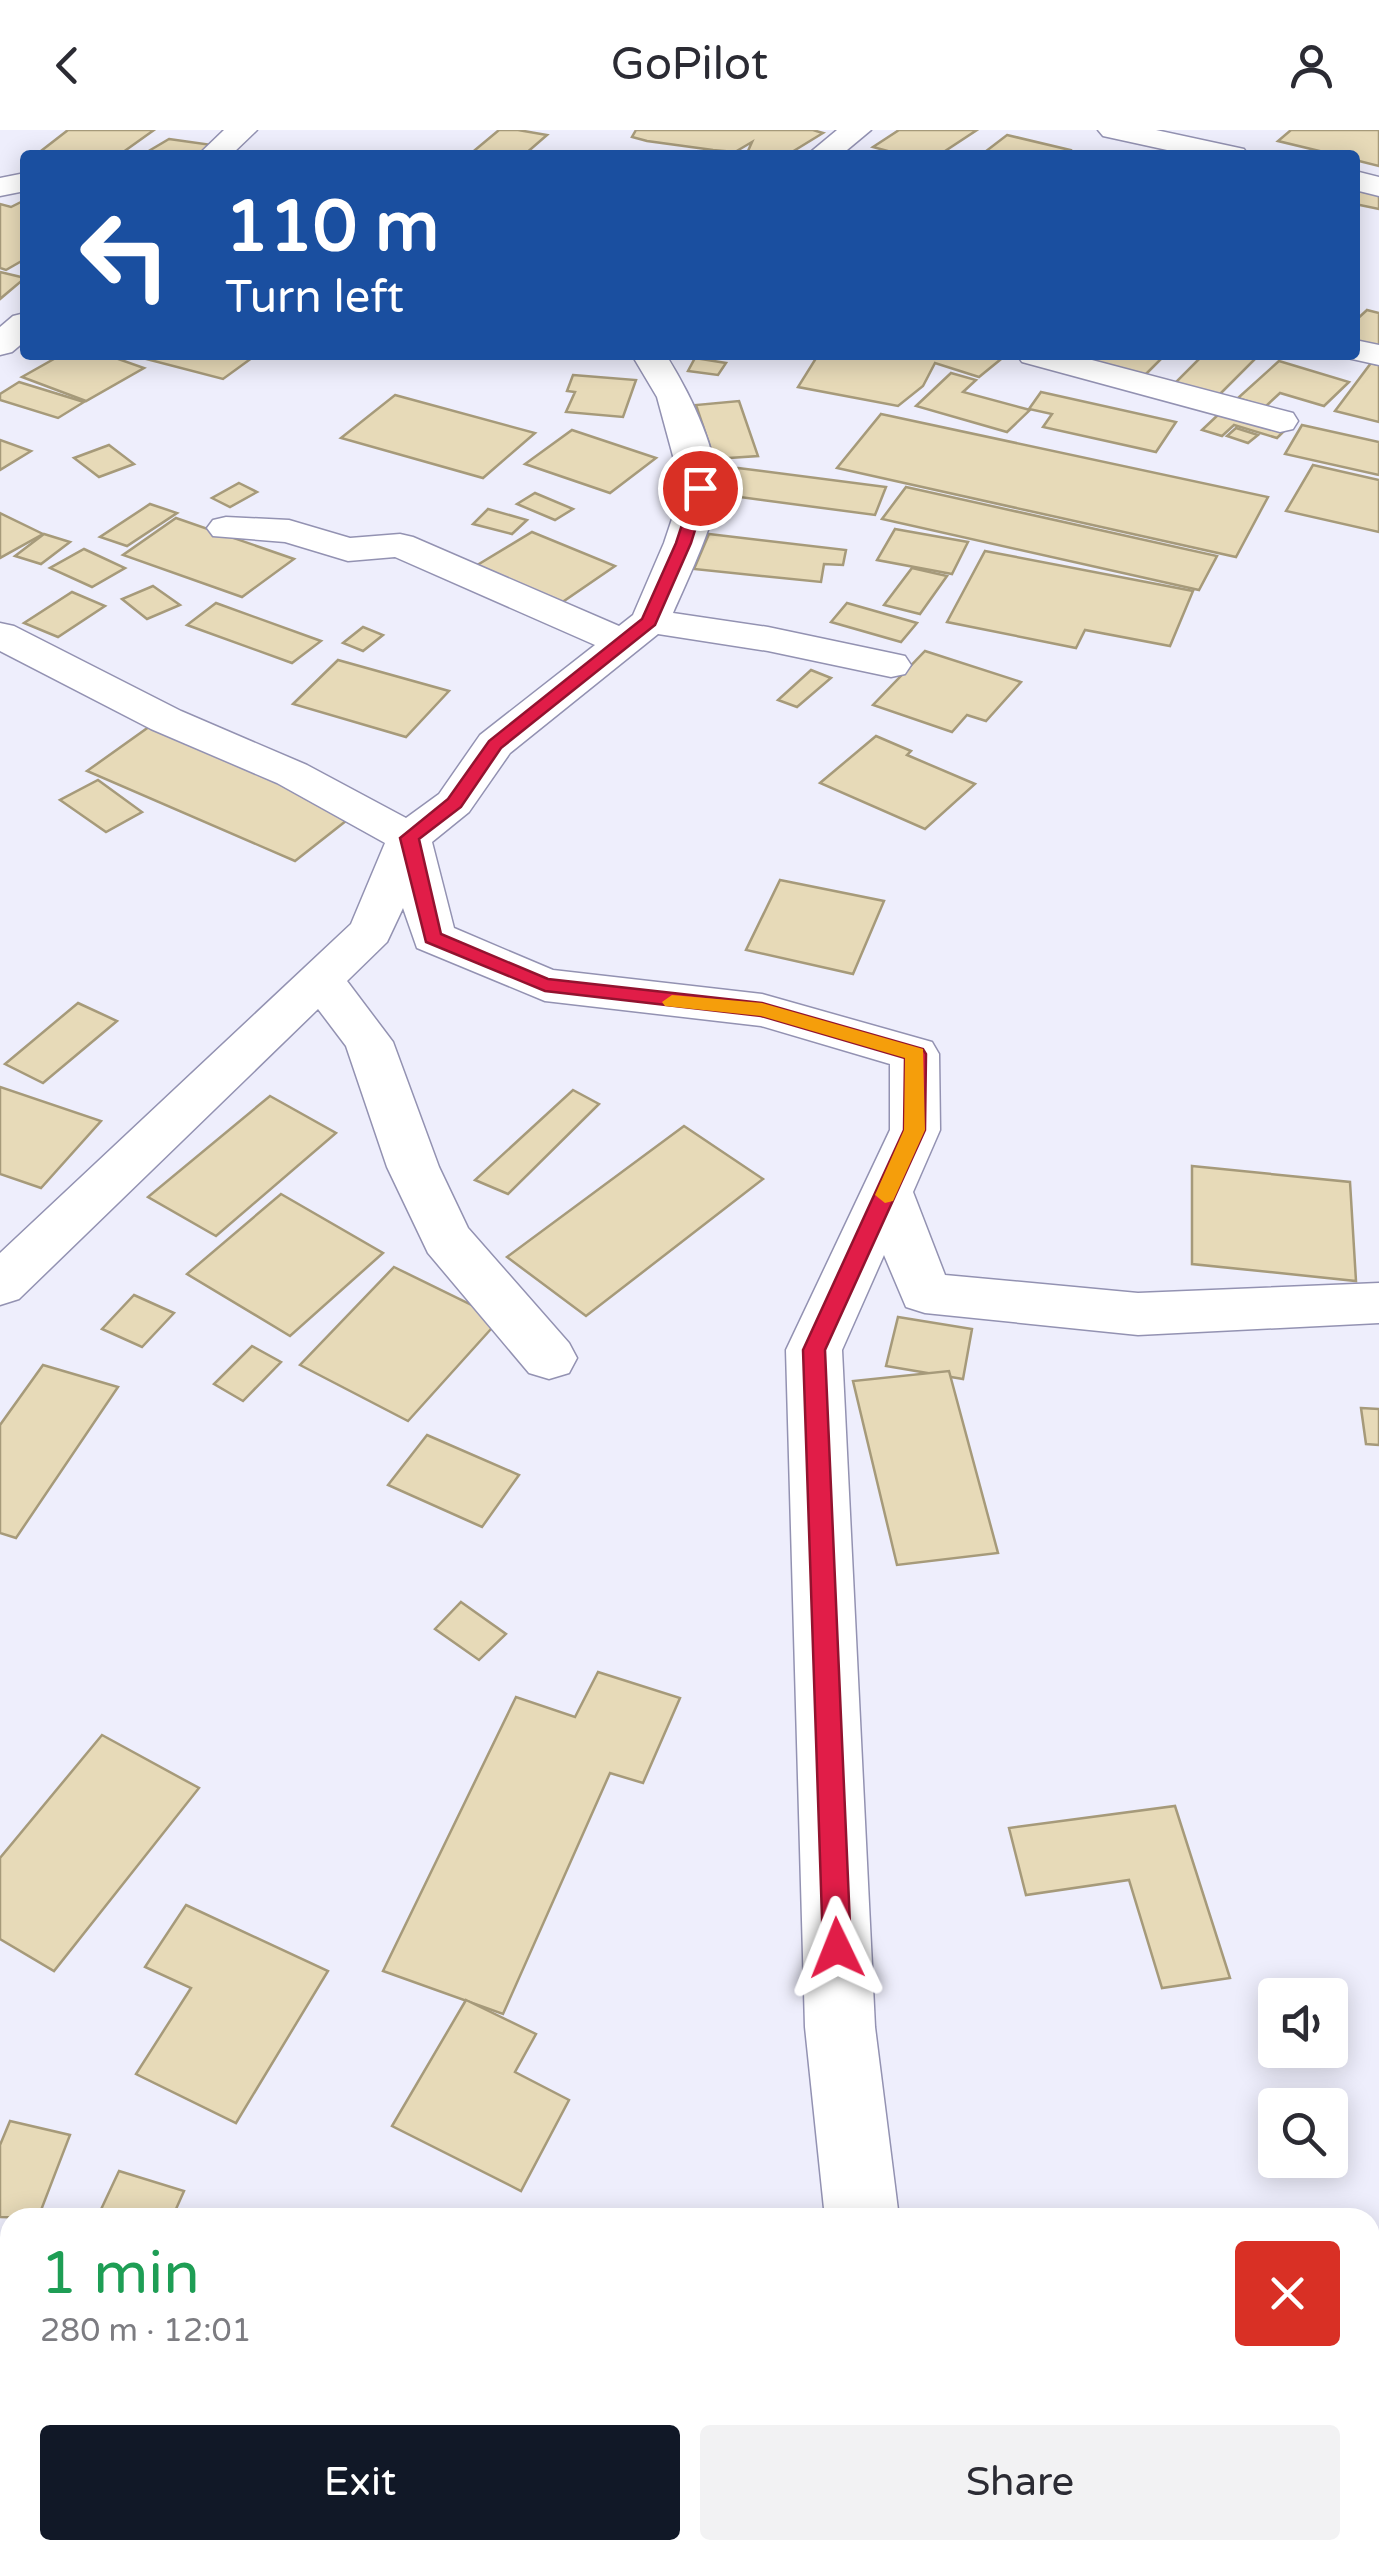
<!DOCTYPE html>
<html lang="en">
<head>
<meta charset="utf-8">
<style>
  body { margin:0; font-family:"Varela Round",sans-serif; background:#f2f2f3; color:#2b2b33; height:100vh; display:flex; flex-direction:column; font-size:38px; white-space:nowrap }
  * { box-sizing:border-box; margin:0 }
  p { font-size:32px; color:#7c7c81 }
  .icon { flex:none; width:55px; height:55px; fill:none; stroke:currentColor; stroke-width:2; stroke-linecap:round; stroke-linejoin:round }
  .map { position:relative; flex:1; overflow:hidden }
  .panel { position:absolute; left:0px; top:2078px; width:1380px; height:352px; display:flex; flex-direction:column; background:#fff; border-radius:30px 30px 0 0; box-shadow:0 5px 25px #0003 }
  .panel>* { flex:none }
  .banner { position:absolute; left:20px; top:20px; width:1340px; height:210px; border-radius:10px; box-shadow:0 5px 25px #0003; background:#1a4fa0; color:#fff; overflow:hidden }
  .controls { position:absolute; left:1258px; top:1848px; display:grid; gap:20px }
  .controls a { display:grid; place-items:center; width:90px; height:90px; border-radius:10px; background:#fff; box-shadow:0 5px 25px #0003; font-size:50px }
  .pin { position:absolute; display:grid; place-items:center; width:85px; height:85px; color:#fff; margin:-42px; border:5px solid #fff; border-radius:50%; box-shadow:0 2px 10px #0007 }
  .me { position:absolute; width:110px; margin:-55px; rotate:358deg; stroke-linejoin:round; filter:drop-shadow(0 0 8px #0008) }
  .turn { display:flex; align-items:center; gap:35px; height:210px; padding:0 40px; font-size:45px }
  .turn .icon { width:130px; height:130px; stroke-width:2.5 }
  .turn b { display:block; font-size:70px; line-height:85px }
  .round { display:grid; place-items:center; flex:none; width:105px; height:105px; border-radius:10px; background:#f2f2f3 }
  .summary { display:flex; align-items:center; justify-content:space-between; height:170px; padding:0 40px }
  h1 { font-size:60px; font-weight:600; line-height:75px; color:#1e9e55 }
  .primary-button { display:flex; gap:20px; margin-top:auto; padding:20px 40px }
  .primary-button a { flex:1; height:115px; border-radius:10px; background:#111827; color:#fff; font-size:40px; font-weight:600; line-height:115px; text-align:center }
  .primary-button a+a { background:#f2f2f3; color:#2b2b33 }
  header { display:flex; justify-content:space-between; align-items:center; height:130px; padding:0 40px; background:#fff; font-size:45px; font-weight:600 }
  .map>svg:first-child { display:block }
  .building { fill:#e7dab8; stroke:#a69a7a; stroke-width:2.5 }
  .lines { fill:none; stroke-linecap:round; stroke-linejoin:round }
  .minor-casing { stroke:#9392b2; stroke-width:3 }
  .tertiary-casing { stroke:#9392b2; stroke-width:3 }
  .minor { fill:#fff; fill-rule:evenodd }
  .tertiary { fill:#fff; fill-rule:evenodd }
  .route { fill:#e11d48; stroke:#92132f; stroke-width:2.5 }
  .slow { fill:#f59e0b }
</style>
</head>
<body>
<header><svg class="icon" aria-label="back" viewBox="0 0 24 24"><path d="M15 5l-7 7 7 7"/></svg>GoPilot<svg class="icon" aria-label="person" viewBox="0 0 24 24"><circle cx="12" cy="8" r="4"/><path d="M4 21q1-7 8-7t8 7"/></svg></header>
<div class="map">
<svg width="1379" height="2429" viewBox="0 0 1379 2429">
  <rect width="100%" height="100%" fill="#eeeefc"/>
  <g class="building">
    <path d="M68,0H154L119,25L41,21Z"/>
    <path d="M499,0H518L547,5L524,25H469Z"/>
    <path d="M636,0H813L823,3L787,25H761L748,21L752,12L735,22L713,20L647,11L632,7Z"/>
    <path d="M899,0H977L939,25H902L873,17Z"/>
    <path d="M1291,0H1379V36L1355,30V25H1336L1278,11Z"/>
    <path d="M1007,5L1070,20L1064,25H981Z"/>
    <path d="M169,9L212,15L200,25H142Z"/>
    <path d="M1359,61L1379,65V79L1355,74Z"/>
    <path d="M25,70V129L6,140L0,138V74L11,77Z"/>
    <path d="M0,142L25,148L0,169Z"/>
    <path d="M1367,180L1379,183V218L1355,214V191Z"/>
    <path d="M61,225H107L144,238L86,271L22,247Z"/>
    <path d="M131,225H256L223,249Z"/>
    <path d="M818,225L885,227L1006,225L979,247L935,233L923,256L898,276L798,257Z"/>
    <path d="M1066,225H1165L1143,247Z"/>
    <path d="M1203,225H1248L1257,227L1218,266L1174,254Z"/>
    <path d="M695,228L726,233L718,245L688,241Z"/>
    <path d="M1279,231L1349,252L1324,276L1280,263L1265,277L1238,268Z"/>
    <path d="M1371,233L1379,235V292L1335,281Z"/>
    <path d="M951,243L976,250L963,262L1030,280L1007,302L916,276Z"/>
    <path d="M573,245L636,250L623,287L566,282L575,262L567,261Z"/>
    <path d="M19,252L84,272L58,288L0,270V264Z"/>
    <path d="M1041,262L1176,292L1156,322L1043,297L1052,284L1029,279Z"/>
    <path d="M395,265L535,303L483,348L341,308Z"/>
    <path d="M739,271L758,326L714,329L696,275Z"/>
    <path d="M1220,283L1283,302L1277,308L1234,295L1222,306L1202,300Z"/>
    <path d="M881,284L1268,367L1236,427L837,338Z"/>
    <path d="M1302,295L1379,312V345L1285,324Z"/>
    <path d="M1236,298L1258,305L1248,313L1227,306Z"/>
    <path d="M572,300L656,328L610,363L525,334Z"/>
    <path d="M0,310L31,321L0,340Z"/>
    <path d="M109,315L134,334L99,347L74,328Z"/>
    <path d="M1313,335L1379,350V402L1286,381Z"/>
    <path d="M738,338L886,357L875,385L725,365Z"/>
    <path d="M239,353L257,362L230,377L212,368Z"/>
    <path d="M906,357L1217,426L1199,460L882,389Z"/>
    <path d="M535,363L573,379L555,390L517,374Z"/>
    <path d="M150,374L177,383L127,416L100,407Z"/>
    <path d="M488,379L527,390L512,404L473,394Z"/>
    <path d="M0,383L43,404L0,428Z"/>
    <path d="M176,388L294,429L242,467L123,425Z"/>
    <path d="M895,399L968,412L952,444L877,430Z"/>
    <path d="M532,402L615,436L561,473L474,437Z"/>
    <path d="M44,404L70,412L41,434L15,426Z"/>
    <path d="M709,404L846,420L843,435L824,434L821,452L694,439Z"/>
    <path d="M84,419L125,438L92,457L50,438Z"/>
    <path d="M985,421L1193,461L1170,516L1085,500L1076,518L947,492Z"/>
    <path d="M912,438L947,446L920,484L884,475Z"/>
    <path d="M153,456L180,475L147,489L122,469Z"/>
    <path d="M72,462L105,476L58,507L24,493Z"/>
    <path d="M216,473L321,511L292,533L187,495Z"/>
    <path d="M847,473L917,493L901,512L831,492Z"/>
    <path d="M363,497L383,505L363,521L343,513Z"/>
    <path d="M925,521L1021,552L986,591L967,585L952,602L873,575Z"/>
    <path d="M338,530L449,561L406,607L293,574Z"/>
    <path d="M811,540L831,548L797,577L778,570Z"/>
    <path d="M153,594L356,683L295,731L87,641Z"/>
    <path d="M876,606L911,621L907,625L975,654L925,699L820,653Z"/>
    <path d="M98,650L142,682L106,702L60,670Z"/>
    <path d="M780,750L884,771L853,844L746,820Z"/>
    <path d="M78,873L117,891L43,953L5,934Z"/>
    <path d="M0,957L101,991L41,1058L0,1044Z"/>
    <path d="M573,960L599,974L508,1064L475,1050Z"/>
    <path d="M270,966L336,1003L216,1106L148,1067Z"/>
    <path d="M684,996L763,1049L586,1186L507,1127Z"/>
    <path d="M1192,1036L1350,1052L1356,1151L1192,1134Z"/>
    <path d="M281,1064L383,1123L290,1206L187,1144Z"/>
    <path d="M394,1137L500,1189L408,1291L300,1235Z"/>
    <path d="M134,1165L174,1183L142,1217L102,1199Z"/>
    <path d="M898,1187L972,1199L963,1249L886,1236Z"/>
    <path d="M252,1216L281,1232L243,1271L214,1254Z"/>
    <path d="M43,1235L118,1257L16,1408L0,1403V1295Z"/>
    <path d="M949,1241L998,1423L897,1435L853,1251Z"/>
    <path d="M1361,1278L1379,1279V1315L1366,1314Z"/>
    <path d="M427,1305L519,1345L482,1397L388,1355Z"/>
    <path d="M461,1472L506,1504L479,1530L435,1499Z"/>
    <path d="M598,1542L680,1568L643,1653L610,1643L503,1884L383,1841L516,1567L575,1587Z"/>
    <path d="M102,1605L199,1658L54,1841L0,1809V1728Z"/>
    <path d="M1175,1676L1230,1848L1162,1858L1129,1750L1026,1765L1009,1698Z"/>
    <path d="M186,1775L328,1841L236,1993L136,1944L191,1858L145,1837Z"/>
    <path d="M466,1870L536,1904L515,1942L569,1970L521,2061L392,1996Z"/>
    <path d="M10,1991L70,2005L38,2088L0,2087V2015Z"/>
    <path d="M119,2041L184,2061L172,2088H97Z"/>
    <path d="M0,2277L10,2279V2420H25L22,2429H0Z"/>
    <path d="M398,2420H637L634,2429H417Z"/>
  </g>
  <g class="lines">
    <g class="minor-casing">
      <g id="minor">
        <path d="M224,0H257L231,25H198Z"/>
        <path d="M1098,0H1156L1244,19L1248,25H1190L1103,6Z"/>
        <path d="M1355,41L1379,47V66L1355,60Z"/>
        <path d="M25,43V61L0,66V48Z"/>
        <path d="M1355,210L1379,215V235L1343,227L1355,225Z"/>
        <path d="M632,225H666C689,262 714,312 718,356C720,383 685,455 673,483L768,497L891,523L905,526L911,535L905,544L891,547L768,521L658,504L510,623L469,682L432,712L454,798L553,840L762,864L932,912L939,924L940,1000L913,1062L945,1145L1138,1163L1379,1153V1193L1138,1205L925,1183L906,1177L884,1125L842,1220L875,1897L899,2088H825L805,1897L786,1220L890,1000V934L761,896L545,871L417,818L403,778L387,812L347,851L393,912L439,1037L468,1098L569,1213L577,1228L569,1243L549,1249L529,1243L428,1123L387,1037L346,916L318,879L19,1169L0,1175V1123L351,794L385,713L277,653L151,599L0,521V493L14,496L181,581L307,635L406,688L439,664L480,605L595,515L395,427L348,431L285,412L213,406L207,398L213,390L226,387L289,390L350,408L400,404L413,407L619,496L633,485L664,413L682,359L657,267Z"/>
        <path d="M1017,225H1073L1293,283L1298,291L1293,299L1280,302L1022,232Z"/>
        <path d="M859,2420H939L940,2429H860Z"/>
      </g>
    </g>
    <g class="tertiary-casing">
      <g id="tertiary">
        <path d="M837,0H871L841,25H807Z"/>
        <path d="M25,183V211L12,222L0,225V197L13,186Z"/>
      </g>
    </g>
    <use href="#minor" class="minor"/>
    <use href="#tertiary" class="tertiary"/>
  </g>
  <path class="route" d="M695,355L708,358L691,413L655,495L501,618L461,677L419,709L441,804L548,849L762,873L923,919L926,924L925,1000L825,1220L851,1818L847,1827L837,1831L827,1827L823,1818L803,1220L904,1000L905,928L761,886L545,861L426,812L400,708L448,669L489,611L642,489L676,413Z"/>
  <path class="slow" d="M672,865L762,873L923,919L925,1000L893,1071L885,1073L875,1065L904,1000L905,928L761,886L665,876L662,872Z"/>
</svg>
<div class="controls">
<a><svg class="icon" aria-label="sound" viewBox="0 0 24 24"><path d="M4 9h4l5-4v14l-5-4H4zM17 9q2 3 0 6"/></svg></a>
<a><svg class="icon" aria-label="search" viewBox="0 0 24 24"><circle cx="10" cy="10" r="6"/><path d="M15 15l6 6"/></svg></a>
</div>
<div class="pin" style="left:700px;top:358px;background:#d93025"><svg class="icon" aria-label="arrive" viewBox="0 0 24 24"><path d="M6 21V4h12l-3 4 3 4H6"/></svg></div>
<svg class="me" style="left:837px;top:1818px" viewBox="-20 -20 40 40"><path d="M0-17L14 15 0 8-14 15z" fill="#e11d48" stroke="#fff" stroke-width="4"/></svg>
<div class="banner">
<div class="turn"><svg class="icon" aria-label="left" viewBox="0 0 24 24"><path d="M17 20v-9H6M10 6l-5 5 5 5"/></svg><div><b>110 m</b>Turn left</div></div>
</div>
<section class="panel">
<div class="summary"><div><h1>1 min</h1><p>280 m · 12:01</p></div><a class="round" style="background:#d93025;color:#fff"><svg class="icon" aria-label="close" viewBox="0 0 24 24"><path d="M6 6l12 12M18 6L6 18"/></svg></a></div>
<div class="primary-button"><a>Exit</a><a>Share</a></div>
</section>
</div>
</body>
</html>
